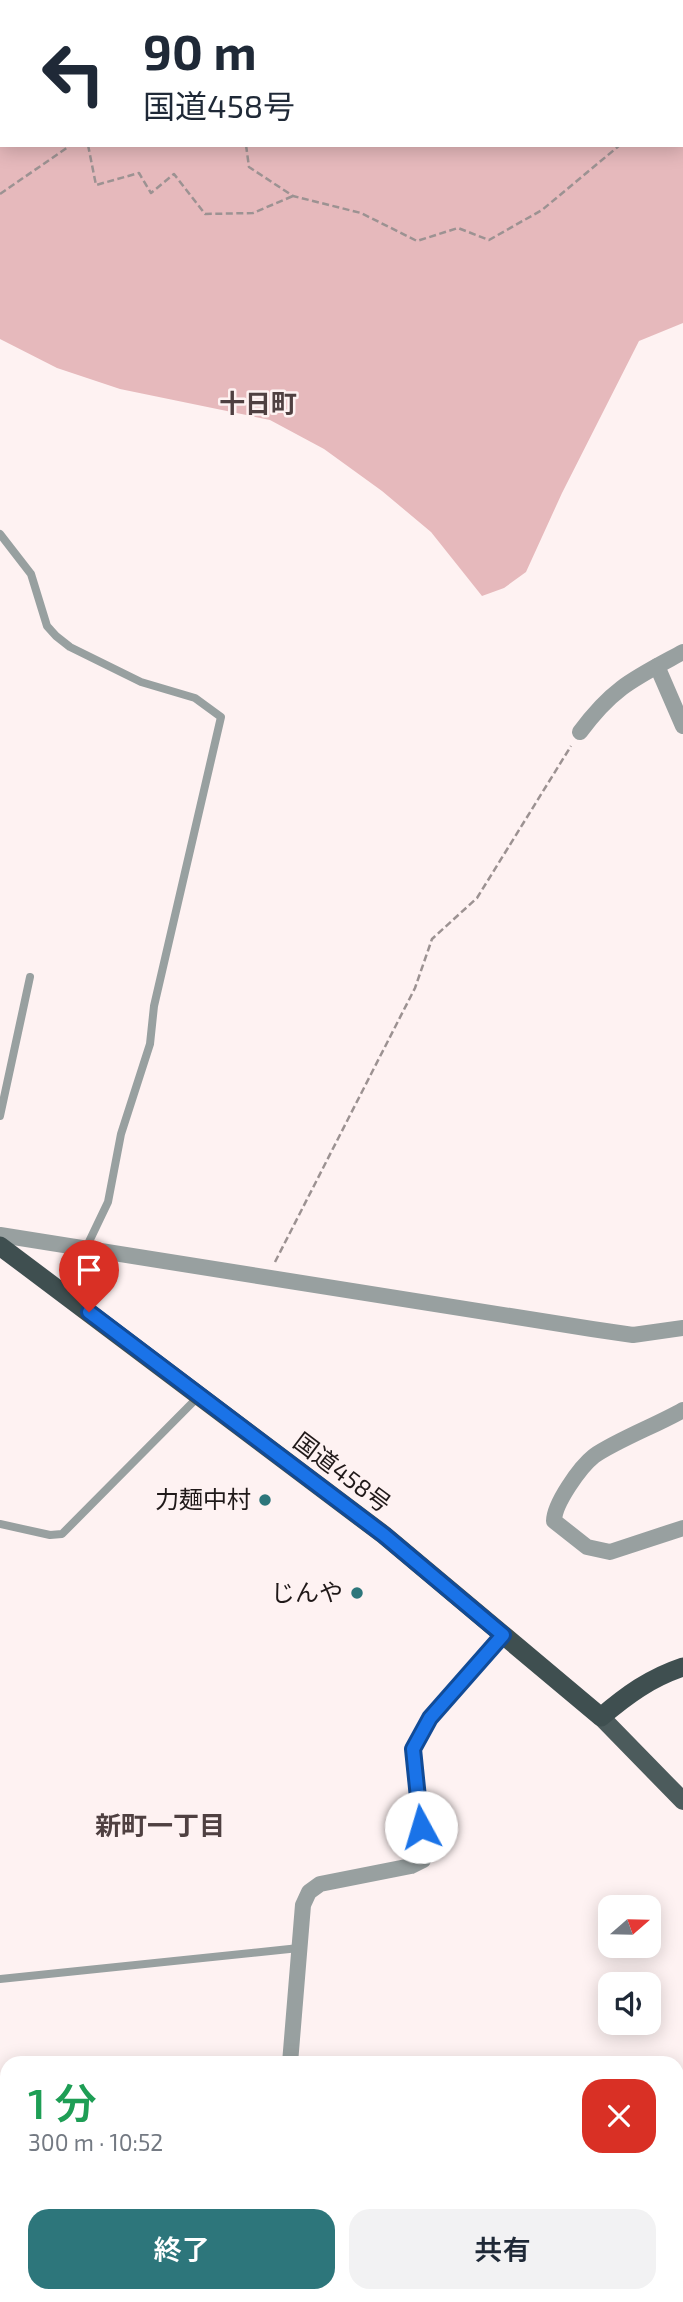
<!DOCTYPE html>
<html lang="ja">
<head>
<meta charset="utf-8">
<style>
  body { margin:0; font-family:"Exo 2","Noto Sans JP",sans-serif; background:#f2f2f3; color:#1f2937; height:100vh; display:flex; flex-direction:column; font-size:26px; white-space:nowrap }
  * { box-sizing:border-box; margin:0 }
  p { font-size:23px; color:#747a83 }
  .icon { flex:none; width:38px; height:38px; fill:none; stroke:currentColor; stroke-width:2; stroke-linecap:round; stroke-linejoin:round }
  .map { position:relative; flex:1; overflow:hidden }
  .side { position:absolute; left:0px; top:2056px; width:684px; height:247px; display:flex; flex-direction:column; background:#fff; border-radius:21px 21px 0 0; box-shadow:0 4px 18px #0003 }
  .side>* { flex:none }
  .guide { position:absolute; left:0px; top:0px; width:684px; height:147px; box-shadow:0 4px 18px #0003; background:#fff; color:#1f2937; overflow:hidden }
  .needle { width:46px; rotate:70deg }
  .buttons { position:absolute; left:598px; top:1895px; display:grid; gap:14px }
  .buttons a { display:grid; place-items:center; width:63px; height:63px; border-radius:14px; background:#fff; box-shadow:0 4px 18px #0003; font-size:35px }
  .pin { position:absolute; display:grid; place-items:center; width:60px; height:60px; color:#fff; margin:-72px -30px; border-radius:50% 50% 50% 0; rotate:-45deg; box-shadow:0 0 7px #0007 }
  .pin .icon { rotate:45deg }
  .me { position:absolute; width:77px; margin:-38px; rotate:354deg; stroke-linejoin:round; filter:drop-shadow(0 0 5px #0008) }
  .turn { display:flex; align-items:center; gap:24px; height:147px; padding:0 28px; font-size:32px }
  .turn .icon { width:91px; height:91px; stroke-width:2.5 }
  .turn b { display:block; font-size:49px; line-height:60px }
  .round { display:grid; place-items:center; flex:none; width:74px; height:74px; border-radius:21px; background:#f2f2f3 }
  .overview { display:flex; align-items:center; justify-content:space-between; height:119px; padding:0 28px }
  h1 { font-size:42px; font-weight:600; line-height:52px; color:#1e9e55 }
  .primary-button { display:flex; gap:14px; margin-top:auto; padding:14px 28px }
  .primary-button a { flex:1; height:80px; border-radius:21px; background:#2d767b; color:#fff; font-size:28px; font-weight:600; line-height:80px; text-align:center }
  .primary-button a+a { background:#f2f2f3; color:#1f2937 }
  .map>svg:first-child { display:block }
  .green { fill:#e6b9bc }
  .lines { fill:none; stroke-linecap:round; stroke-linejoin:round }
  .path { stroke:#9c9292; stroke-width:2.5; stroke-dasharray:7 3.5; stroke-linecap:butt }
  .service { stroke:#98a0a0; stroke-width:8 }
  .minor { stroke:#98a0a0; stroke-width:16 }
  .tertiary { stroke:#98a0a0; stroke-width:18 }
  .primary { stroke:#4c5b5c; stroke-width:18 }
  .trunk { stroke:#3f4f50; stroke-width:19 }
  .route-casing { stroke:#114b97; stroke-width:18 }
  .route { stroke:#1a73e8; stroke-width:12 }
  .poi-dot { fill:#2d767b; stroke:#fef2f2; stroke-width:2.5 }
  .labels { text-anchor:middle; stroke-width:5; stroke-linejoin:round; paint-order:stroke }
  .street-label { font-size:24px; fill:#201919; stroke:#fef2f2 }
  .poi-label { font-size:24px; fill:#201919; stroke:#fef2f2; text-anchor:end }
  .neighbourhood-label { font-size:26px; font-weight:bold; fill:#4f4041; stroke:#fef2f2 }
</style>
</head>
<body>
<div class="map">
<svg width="683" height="2302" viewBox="0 0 683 2302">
  <rect width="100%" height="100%" fill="#fef2f2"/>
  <path class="green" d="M0,0H683V323L639,341L562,493L526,572L504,588L482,596L431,532L382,491L324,449L270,420L120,389L57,368L0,339V88L2,145H682V2H2V32Z"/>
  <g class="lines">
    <g class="path">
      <path d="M306,2L307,0"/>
      <path d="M682,82L683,81"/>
      <path d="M88,145L96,185L139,173L151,193L174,174L205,214L253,213L293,196"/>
      <path d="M246,145L249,167L293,196L361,213L417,241L458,228L489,240L542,210L620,145"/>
      <path d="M0,194L71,145"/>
      <path d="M275,1262L415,988L432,939L477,898L571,746"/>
      <path d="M0,2275L7,2274"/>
    </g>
    <g class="service">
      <path d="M0,534L31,574L47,626L56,636L70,647L141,682L195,698L221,717L154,1006L150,1044L121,1134L108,1202L86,1248"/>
      <path d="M0,1116L30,977"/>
      <path d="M0,1524L50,1535L62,1534L200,1395"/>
      <path d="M0,1979L299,1948"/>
      <path d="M274,2296L284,2302"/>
      <path d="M209,2302L215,2296"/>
      <path d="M398,2302L404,2296"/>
    </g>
    <g class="minor">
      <path d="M0,6L2,4"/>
      <path d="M657,666L683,726"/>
      <path d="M580,732C613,687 635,678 683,652"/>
      <path d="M0,1235L592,1329L633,1335L683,1328"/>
      <path d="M683,1410C657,1425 617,1440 594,1456C580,1467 554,1504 554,1521L587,1547L610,1552L683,1528"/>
      <path d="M290,2063L303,1905L309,1892L320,1884L411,1866L423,1860L413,1749L430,1718L503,1635"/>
      <path d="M508,2296L509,2302"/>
    </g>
    <g class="tertiary">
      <path d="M677,2122H683"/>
      <path d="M0,2160L7,2159"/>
      <path d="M671,2296L673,2302"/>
    </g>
    <path class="primary" d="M601,1717L683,1801"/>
    <path class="trunk" d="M0,1246L384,1535L601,1717C627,1695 650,1678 683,1667"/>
  </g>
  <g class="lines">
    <g class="route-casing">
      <path id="route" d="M89,1312L384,1535L503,1635L430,1718L413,1749L421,1827"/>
    </g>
    <use href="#route" class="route"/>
  </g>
  <g class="poi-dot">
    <circle cx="265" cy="1500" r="7"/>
    <circle cx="357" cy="1593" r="7"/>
  </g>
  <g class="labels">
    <g class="street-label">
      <text transform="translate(342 1473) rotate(37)" y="8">国道458号</text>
    </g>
    <g class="poi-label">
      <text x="251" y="1508">力麺中村</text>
      <text x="343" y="1601">じんや</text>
    </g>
    <g class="neighbourhood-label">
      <text x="258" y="413">十日町</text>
      <text x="160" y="1835">新町一丁目</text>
    </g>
  </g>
</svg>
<div class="buttons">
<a><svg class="needle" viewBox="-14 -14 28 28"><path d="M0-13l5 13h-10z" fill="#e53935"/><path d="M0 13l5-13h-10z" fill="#747a83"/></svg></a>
<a><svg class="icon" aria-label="sound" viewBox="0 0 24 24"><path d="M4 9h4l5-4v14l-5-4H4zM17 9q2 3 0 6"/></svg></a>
</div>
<div class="pin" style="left:89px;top:1312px;background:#d93025"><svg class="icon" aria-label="arrive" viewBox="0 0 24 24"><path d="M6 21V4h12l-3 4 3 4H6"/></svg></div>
<svg class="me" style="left:421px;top:1827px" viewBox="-20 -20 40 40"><circle r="19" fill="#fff"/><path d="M0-13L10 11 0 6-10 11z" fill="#1a73e8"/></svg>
<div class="guide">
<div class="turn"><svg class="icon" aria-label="left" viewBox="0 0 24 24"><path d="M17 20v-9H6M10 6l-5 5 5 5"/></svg><div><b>90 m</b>国道458号</div></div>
</div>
<section class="side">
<div class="overview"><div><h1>1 分</h1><p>300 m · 10:52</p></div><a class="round" style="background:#d93025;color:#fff"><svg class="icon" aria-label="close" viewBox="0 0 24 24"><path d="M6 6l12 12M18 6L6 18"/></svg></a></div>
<div class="primary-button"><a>終了</a><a>共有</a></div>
</section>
</div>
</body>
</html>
